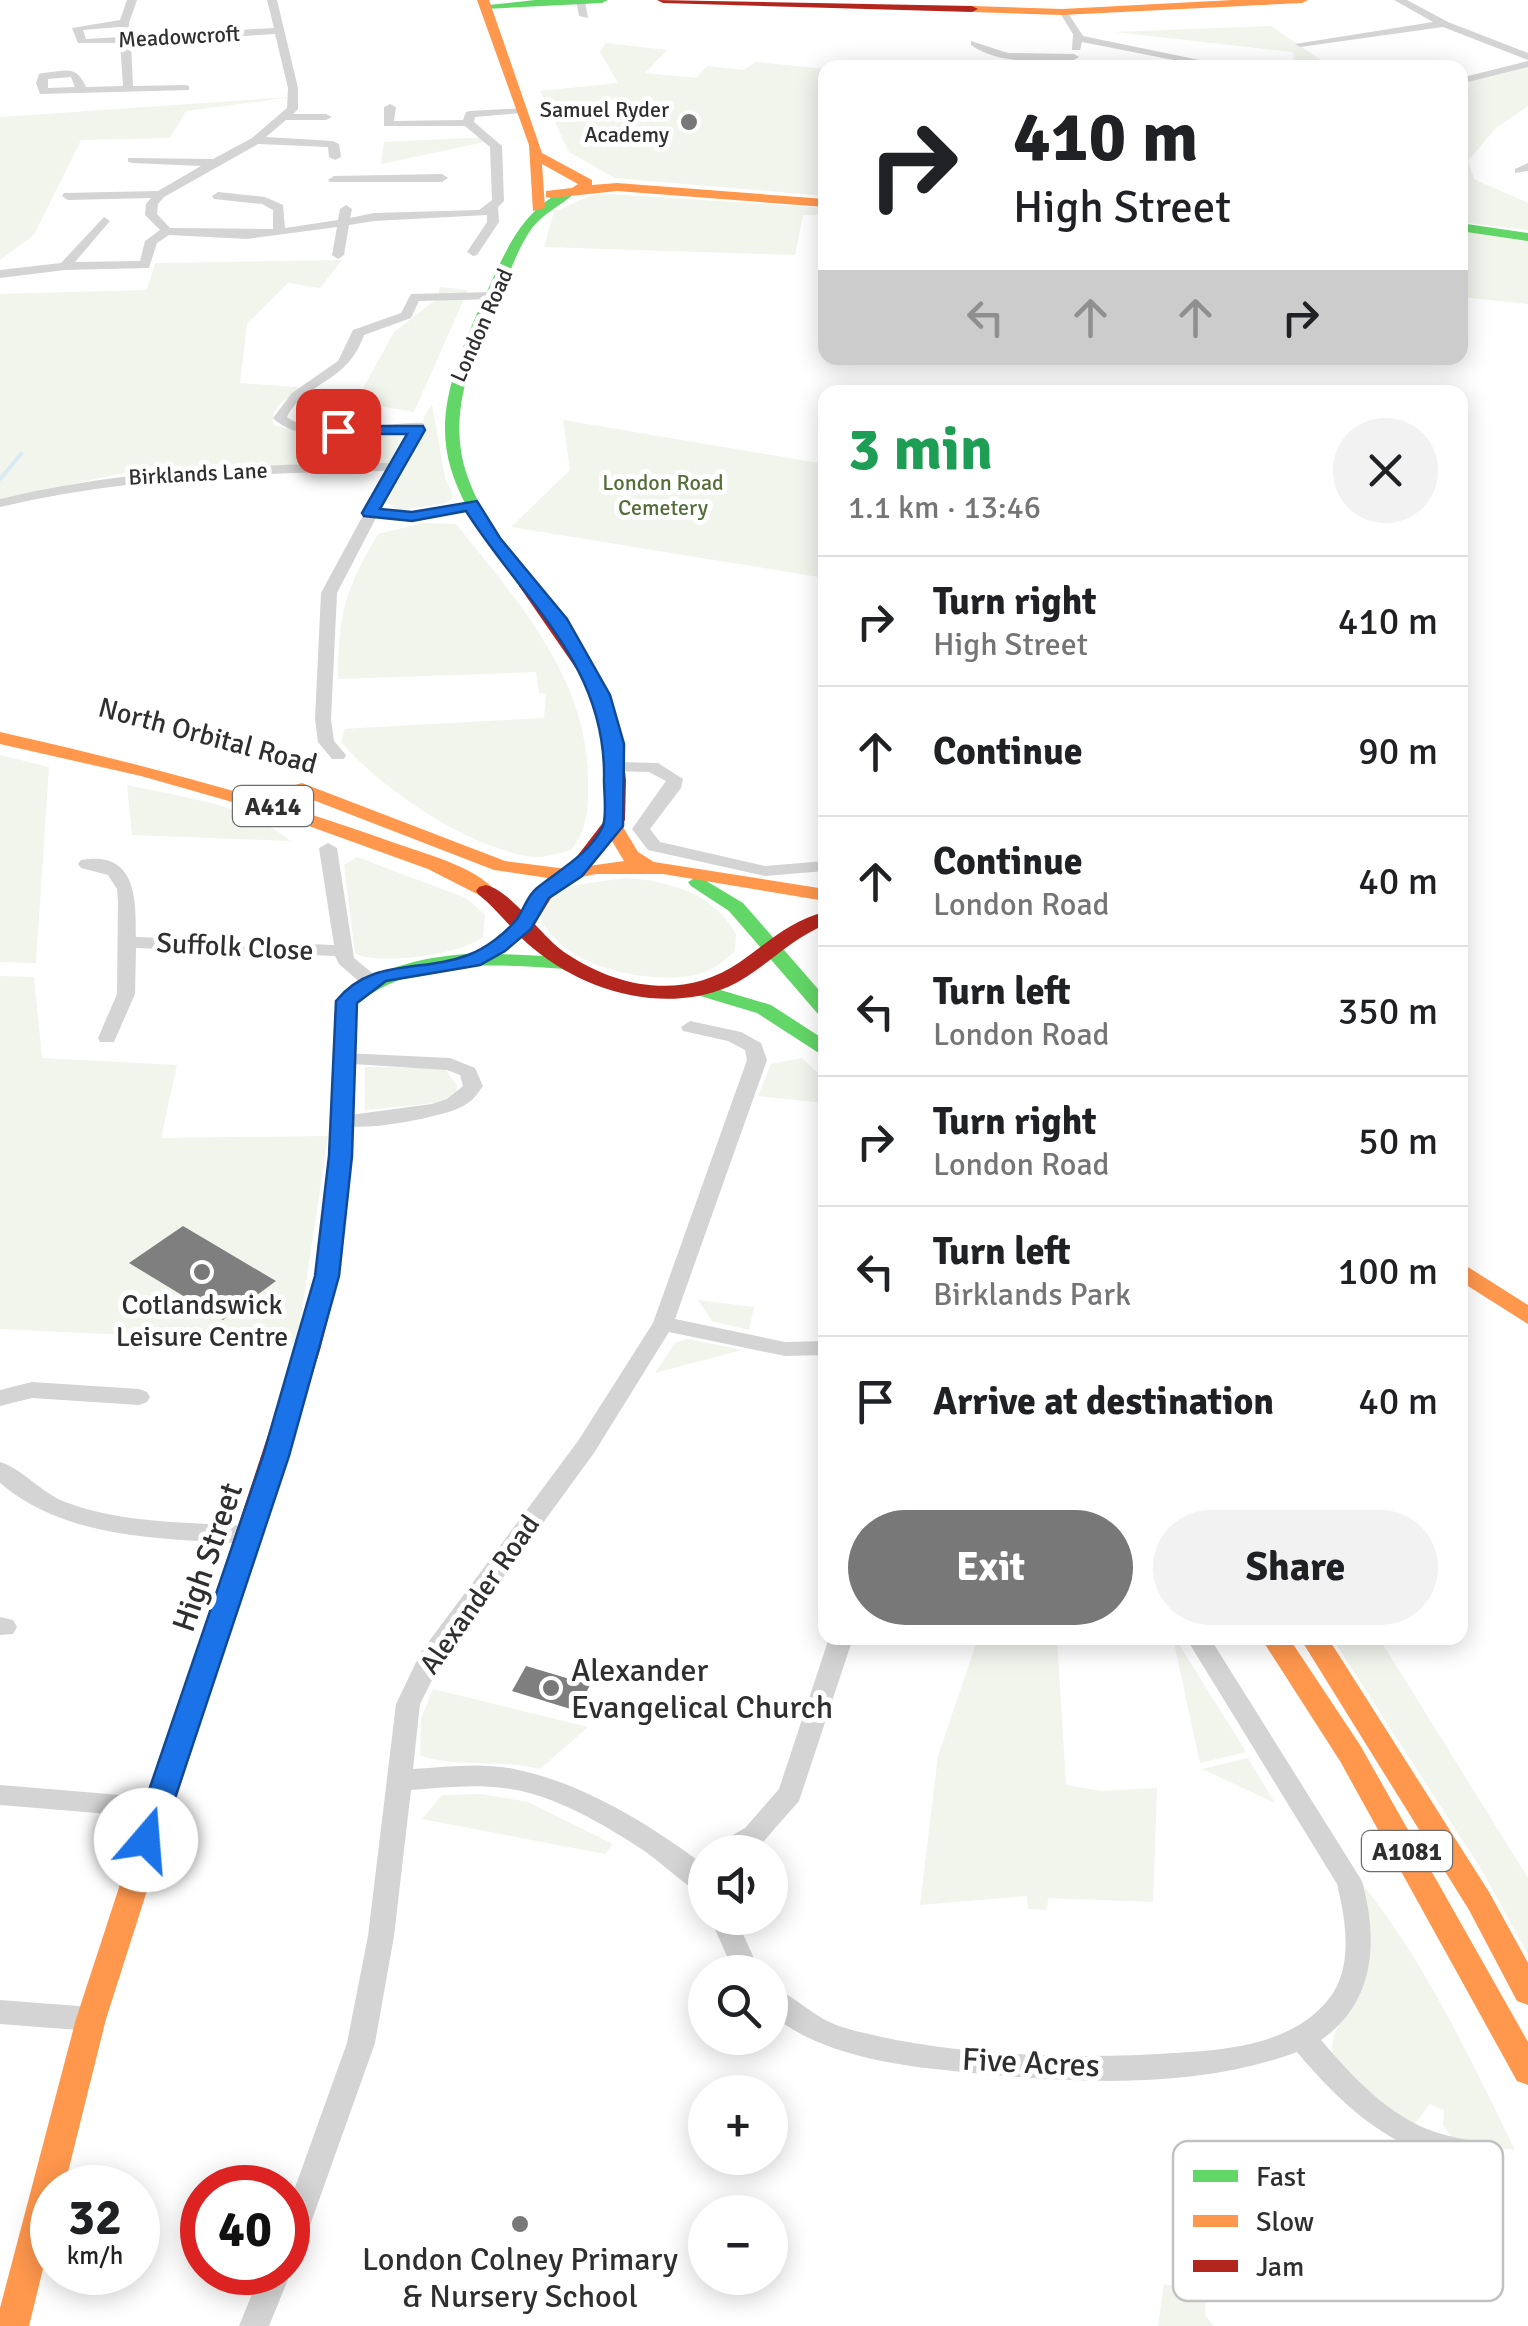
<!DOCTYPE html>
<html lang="en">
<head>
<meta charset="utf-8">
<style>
  body { margin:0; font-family:Signika,sans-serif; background:#f2f2f2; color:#202124; height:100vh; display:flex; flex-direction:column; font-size:38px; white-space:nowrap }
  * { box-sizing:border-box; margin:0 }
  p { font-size:32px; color:#757577 }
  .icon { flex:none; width:55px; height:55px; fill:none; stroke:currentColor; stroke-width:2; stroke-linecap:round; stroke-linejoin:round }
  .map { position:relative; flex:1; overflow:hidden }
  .side { position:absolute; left:818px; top:385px; width:650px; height:1260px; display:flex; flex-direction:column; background:#fff; border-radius:20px; box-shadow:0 5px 25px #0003 }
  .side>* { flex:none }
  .banner { position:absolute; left:818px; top:60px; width:650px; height:305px; border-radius:20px; box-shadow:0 5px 25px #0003; background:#fff; color:#202124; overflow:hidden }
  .buttons { position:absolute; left:688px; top:1835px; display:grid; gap:20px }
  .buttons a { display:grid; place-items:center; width:100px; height:100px; border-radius:50%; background:#fff; box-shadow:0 5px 25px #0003; font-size:50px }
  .speed { position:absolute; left:30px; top:2165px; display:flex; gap:20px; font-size:50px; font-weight:700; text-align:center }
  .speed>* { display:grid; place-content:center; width:130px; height:130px; border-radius:50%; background:#fff; box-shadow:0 5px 25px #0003; line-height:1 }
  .speed small { font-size:25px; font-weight:400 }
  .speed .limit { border:15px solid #d22; background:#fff; color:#111 }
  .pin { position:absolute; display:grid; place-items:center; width:85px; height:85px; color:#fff; margin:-42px; border-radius:20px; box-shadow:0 5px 15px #0006 }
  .me { position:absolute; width:110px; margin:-55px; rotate:18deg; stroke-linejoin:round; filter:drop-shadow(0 0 8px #0008) }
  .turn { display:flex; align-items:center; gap:35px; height:210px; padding:0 30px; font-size:45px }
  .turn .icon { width:130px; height:130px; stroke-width:2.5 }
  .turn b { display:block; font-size:70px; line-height:85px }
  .lanes { display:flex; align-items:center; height:95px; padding:0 30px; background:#0003; justify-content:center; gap:50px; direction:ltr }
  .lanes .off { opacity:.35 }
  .round { display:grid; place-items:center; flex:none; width:105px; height:105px; border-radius:52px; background:#f2f2f2 }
  .headline { display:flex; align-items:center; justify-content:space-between; height:170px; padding:0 30px }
  h1 { font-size:60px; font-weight:700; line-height:75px; color:#1e9e55 }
  .cta { display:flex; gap:20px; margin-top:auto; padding:20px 30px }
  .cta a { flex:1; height:115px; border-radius:60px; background:#787878; color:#fff; font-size:40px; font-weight:700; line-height:115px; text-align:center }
  .cta a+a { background:#f2f2f2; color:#202124 }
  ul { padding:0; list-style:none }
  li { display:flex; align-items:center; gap:30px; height:130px; padding:0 30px; border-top:2px solid #e0e0e0 }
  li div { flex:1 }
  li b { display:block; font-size:38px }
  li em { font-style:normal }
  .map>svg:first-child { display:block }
  .green { fill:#f1f5ec }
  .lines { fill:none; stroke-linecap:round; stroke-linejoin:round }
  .stream { stroke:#d8eaf3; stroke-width:4 }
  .building { fill:#7f7f7f }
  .street { fill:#d4d4d4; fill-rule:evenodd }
  .fast { fill:#63d668; fill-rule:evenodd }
  .slow { fill:#ff974d; fill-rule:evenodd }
  .jam { fill:#b3261e; fill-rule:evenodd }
  .route { fill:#1a73e8; stroke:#114b97; stroke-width:2.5 }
  .poi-dot { fill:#787878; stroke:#fff; stroke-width:4 }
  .labels { text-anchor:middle; stroke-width:10; stroke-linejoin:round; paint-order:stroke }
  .far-street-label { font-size:22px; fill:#2f2f2f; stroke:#fff }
  .far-poi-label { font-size:22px; fill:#2f2f2f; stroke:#fff; text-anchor:end }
  .far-park-label { font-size:22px; fill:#546e39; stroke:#fff }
  .shield { fill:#fff; stroke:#6d6d6d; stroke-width:2.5 }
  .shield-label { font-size:25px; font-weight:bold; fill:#2f2f2f }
  .street-label { font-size:28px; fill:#2f2f2f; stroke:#fff }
  .poi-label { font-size:28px; fill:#2f2f2f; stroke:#fff }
  .near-street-label { font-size:32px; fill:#2f2f2f; stroke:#fff }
  .near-poi-label { font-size:32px; fill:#2f2f2f; stroke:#fff; text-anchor:start }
  .key { fill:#fff; stroke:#c1c1c1; stroke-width:2.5 }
  .key-label { font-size:28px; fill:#2f2f2f }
</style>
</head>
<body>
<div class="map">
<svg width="1528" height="2326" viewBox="0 0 1528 2326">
  <rect width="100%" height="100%" fill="#fff"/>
  <g class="green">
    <path d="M1271,26L1331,67L1294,64L1293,52L1115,32Z"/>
    <path d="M606,43L667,50L645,73L696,78L707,66L744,70L756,62L825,69V196L615,178L569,152L540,91L618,83L600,52Z"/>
    <path d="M1528,67V106L1496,128L1468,161L1474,179L1528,203V230L1460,222V84Z"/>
    <path d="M292,97L186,111L170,138L81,140L34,235L0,260V117Z"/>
    <path d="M488,137L490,141L381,164L384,142Z"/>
    <path d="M610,194L825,208V215H803L795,255L544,247L554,212L592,195Z"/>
    <path d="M1460,229L1528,239V304L1460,297Z"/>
    <path d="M342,260L320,288L288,283L247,324L240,383L361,392L394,332L438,298L440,287L468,290L414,412L296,392C284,401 269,408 274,425L304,433L403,432L390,464L143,469L0,499V294L147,290L155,263Z"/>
    <path d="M432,404L445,478L454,497L445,503L398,511L387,502L421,440L424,417Z"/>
    <path d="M563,420L825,464V578L511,527L570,470Z"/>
    <path d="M423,523L456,524C516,599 587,677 588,778C588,808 589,826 571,850C559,853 544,858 533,857C468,848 383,790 341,742L345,729L359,728L544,718L546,694L539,693L536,672L338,679C339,611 344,593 378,534Z"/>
    <path d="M0,755L49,767L36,963L0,962Z"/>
    <path d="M127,785C185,798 243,803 291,841L132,835Z"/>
    <path d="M357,857L466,898L485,915L483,937C460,955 382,965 355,954L344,865Z"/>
    <path d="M625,878C670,881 713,893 736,934L735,951C722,963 712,971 695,975C648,985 553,966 540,912L563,887Z"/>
    <path d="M0,976L34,977L42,1058L177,1065L161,1138L328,1136L297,1343L0,1329Z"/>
    <path d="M802,1058L825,1080V1103L758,1096L771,1064Z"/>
    <path d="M365,1067L445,1068L457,1086L455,1101L365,1110Z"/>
    <path d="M698,1300L754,1307L749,1330L712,1321Z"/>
    <path d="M688,1339L742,1350L655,1373L675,1343Z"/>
    <path d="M978,1638H1057L1066,1785L1101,1791L1157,1788L1153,1902L1048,1898L1047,1910L1028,1909L1027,1896L920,1905L938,1756Z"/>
    <path d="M1173,1638H1175L1246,1752L1200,1763Z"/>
    <path d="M1332,1638H1379L1528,1878V1955L1483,1872Z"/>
    <path d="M433,1689L441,1691L588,1727L540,1769C500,1759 453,1768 420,1755L421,1719Z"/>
    <path d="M1248,1758L1275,1803L1202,1769Z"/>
    <path d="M481,1794L528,1802L613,1844L605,1854L422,1819L442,1795Z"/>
    <path d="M1359,1880C1424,1959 1470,2059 1515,2150L1456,2143L1443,2125L1444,2110L1430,2104L1415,2123H1402L1335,2065C1323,2028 1353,2013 1364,1980C1375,1945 1370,1915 1359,1880Z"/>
    <path d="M1164,2284L1206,2293L1205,2315L1214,2326H1158Z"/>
  </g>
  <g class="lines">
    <path class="stream" d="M0,479L21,454"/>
  </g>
  <g class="building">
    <path d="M183,1226L276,1281L223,1320L129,1263Z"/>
    <path d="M526,1666L590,1685L577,1711L512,1691Z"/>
  </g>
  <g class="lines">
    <g class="street">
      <path d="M127,0H137L129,23L130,36L274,28L267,0H277L298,88V109L293,114H326L332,117L326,120H286L266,137L333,141L339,144L341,157L335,160L329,157L328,147L258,144L164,197L158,204L157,214L170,228L273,229V210L262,204L214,199L212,196L218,192L265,197L283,205L285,228L338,220L340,209L346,205L352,209L350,218L374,213L479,210L492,200L490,147L465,126H384V107L390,104L396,107L394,121L463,120L466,112L470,111L526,108V112L522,113L475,117L474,122L502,146L504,201L498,207L499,222L477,255L473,256L467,252L487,222V215L374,221L349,225L344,255L338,259L332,255L337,227L247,239L169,235L157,243L149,268L65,270L0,278V270L61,263L104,217L110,221L75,262L140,261L145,241L160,230L145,215L146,204L151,198L68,200L62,196L64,193L158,191L201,166L132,163L128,162V158L213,159L252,138L287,108L288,88L275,34L131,43L133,86L185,85L189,86V90L40,94L36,83L39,74L43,73C65,71 76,64 86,87L123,86L120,43H78L72,28L120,20ZM119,27L120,37L86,39L83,30ZM71,77L75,87L48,88V79Z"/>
      <path d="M576,0L585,1L588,18L579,16Z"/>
      <path d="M1394,0H1407L1448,22L1528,53V60L1443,27L1300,47L1295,44L1433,22Z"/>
      <path d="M1058,10H1066L1083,36L1238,68H1214L1082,42L1080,50H1072L1073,34Z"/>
      <path d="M971,41L1008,53L1074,54L1079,57L1074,60C1040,60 1001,66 971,45Z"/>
      <path d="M1528,61V67L1460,84V78Z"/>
      <path d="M1528,163V171L1515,173V169Z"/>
      <path d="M334,176L442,174L448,178L442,182H330L328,180Z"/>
      <path d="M493,292L499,296L497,299L419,301L411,318L364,335C347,384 307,380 287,417C319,441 388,421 423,423L425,429L381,510L412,513L471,501L478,505L412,521L376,518L337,593L331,719L334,741L346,755L344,759H332L318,742L315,719L321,593L387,471C256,473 128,477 0,507V499C130,468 259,464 391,463L407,433C371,435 300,446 273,418L292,393L338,361L353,330L401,313L411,294Z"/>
      <path d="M617,762L658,763L683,779L681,788L650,829L660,842L765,866L825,861V871L765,876L648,850L632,829L666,781L649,772L611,771L609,767Z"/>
      <path d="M328,843L337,848L354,958L377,977L379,981L377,985H363L339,964L335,956L136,948L135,994L114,1042H100L98,1038L117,994L118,901L117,889L108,875L81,868L78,864L81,860C136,851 136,897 136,937L334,945L319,848Z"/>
      <path d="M690,1021L741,1032L761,1043L767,1060L675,1319L785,1342L825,1341V1355L785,1356L669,1332L594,1453L440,1664L420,1704L413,1769C446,1767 481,1762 514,1769C580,1782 646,1822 700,1862L705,1867V1895C688,1889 661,1862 643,1850C603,1824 551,1793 503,1788C472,1784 441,1788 411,1790L394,1936L375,2043L303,2245L298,2255L288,2259V2207L347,2043L368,1936L396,1704L421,1652L578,1441L653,1323L747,1060L745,1050L728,1041L683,1031L681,1027Z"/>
      <path d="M344,1053L450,1058L475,1068L483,1086C476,1096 471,1103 459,1108C437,1118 349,1136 332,1121L335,1117L432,1104L447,1099L463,1086L460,1075L447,1070L337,1063L334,1059L337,1055Z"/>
      <path d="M32,1382L139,1389L147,1392L150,1397L147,1402L139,1405L32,1398L0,1406V1390Z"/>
      <path d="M0,1462C21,1468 42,1493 65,1502C123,1524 188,1522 249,1526L257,1529L261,1535L257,1541L249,1544C164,1538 69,1541 0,1483Z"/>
      <path d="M0,1617L13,1620L17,1627L13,1634L0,1635Z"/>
      <path d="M829,1638H853L799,1801L763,1842L747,1852H713L717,1844L745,1828L779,1789Z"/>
      <path d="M1186,1638H1210L1362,1881C1378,1940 1376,2002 1321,2040C1353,2077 1388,2116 1435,2132C1455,2139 1476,2140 1495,2147L1499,2156L1495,2165C1481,2171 1464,2166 1449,2162C1383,2143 1340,2103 1297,2052C1195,2090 1079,2083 972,2073C923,2068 870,2063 823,2044C804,2037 786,2026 770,2014V1986C796,1996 815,2019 842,2027C940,2056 1073,2060 1175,2053C1204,2051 1236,2049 1265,2040C1289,2032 1311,2021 1328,2000C1354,1968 1346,1921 1337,1884Z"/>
      <path d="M0,1785L157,1798L166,1801L170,1808L166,1815L157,1818L0,1805Z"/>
      <path d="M710,1918H736L760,1972H734Z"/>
      <path d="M0,2000L91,2007L101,2011L105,2019L101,2027L91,2031L0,2024Z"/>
      <path d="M288,2265L291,2272L269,2326H239L261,2272H288Z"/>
    </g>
    <g class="fast">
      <path d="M535,0H608L602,3L485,9L479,6Z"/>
      <path d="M562,191L574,194C560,206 544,213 532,228C519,246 511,270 502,290C475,348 445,411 467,475C481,517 511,551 537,586L528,591L522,590C429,464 423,429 489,287C508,246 522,213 562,191Z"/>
      <path d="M1460,223L1528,233V241L1460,231Z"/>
      <path d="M698,876L743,903L825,997V1016L818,1014L729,911L691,886L688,882Z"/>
      <path d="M479,953L565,957L575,963L565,969C492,964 419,958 357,1003L354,1087L343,1094L335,1092L332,1087L340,997C382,965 427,956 479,953Z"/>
      <path d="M704,985L771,1005L825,1040V1057L757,1013L697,995L694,991Z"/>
    </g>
    <g class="slow">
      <path d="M477,0H489L542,153L592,180V185L617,183L825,199V207L617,191L551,198L546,197V191L572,188L578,184L542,164L545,208L533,211L529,145Z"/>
      <path d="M1233,0H1308L1302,3L1062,15L972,12L966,9L972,6L1062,9Z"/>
      <path d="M0,732C133,762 264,796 392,842C425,854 472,865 496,891L486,897L479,895L428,869L281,816L141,776L0,744Z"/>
      <path d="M302,783L505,861L567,869L624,861L603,826L613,820L620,822L638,852L654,862L825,889V901L663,874H596L577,878L555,893L531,929L524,931L514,925C522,907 532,891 548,878L494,870L295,793V785Z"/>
      <path d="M1460,1262L1528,1305V1324L1460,1281Z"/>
      <path d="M1261,1638H1289L1360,1745L1528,2042V2085L1517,2081L1340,1761Z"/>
      <path d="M1300,1638H1328L1489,1892L1528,1963V2005L1517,2001L1469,1910Z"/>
      <path d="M175,1748L185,1751L189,1759L106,2019L64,2188H52V2232L29,2326H0V2308L76,2019L161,1759L165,1751Z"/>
    </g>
    <g class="jam">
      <path d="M657,0L972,6L978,9L972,12L663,3Z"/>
      <path d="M528,581L534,582L602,680L620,727L626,780L625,820L582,876L575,878L565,872L605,820L608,780L602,727L584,680L519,586Z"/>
      <path d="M486,885C513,892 541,937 567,954C620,989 685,1000 740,962C767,943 791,920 825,912V925C789,939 763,971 728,987C664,1014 586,992 534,949C514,933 499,911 479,895L476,891L479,887Z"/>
      <path d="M343,1080L354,1087L348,1199L339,1276L320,1350L189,1759L185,1767L175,1770L165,1767L161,1759L296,1350L315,1276L326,1199L332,1087Z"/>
    </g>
  </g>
  <path class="route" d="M338,426H423L425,430L380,509L412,512L477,501L500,538L567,619L610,695L624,744L623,826L582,876L549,898L531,929L505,951L480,965L386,981L357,1003L352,1156L339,1276L289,1456L161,1840L157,1849L146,1853L136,1849L132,1840L263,1456L315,1276L329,1156L336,1001C372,957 421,973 468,955C485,949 506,933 517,919C524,909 527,896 537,888C559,870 591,853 603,826C607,814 604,793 604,780C607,664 523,601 466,511L412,521L364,516L362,513L407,434H332V427Z"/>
  <g class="poi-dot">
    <circle cx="689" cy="122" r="10"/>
    <circle cx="202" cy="1272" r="10"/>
    <circle cx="551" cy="1688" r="10"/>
    <circle cx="520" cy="2224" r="10"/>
  </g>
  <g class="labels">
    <g class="far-street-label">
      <text transform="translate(179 36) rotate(-3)" y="8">Meadowcroft</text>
      <text transform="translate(481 325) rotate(-66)" y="8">London Road</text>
      <text transform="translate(198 473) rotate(-3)" y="8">Birklands Lane</text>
    </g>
    <g class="far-poi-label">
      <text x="669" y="117">Samuel Ryder<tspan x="669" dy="25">Academy</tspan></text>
    </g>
    <g class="far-park-label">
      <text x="663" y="490">London Road<tspan x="663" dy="25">Cemetery</tspan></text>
    </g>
    <g class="shield">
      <rect x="233" y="786" width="80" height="40" rx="8"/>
      <rect x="1362" y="1831" width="90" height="40" rx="8"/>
    </g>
    <g class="shield-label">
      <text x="273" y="815">A414</text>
      <text x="1407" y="1860">A1081</text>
    </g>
    <g class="street-label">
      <text transform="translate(208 735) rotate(15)" y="10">North Orbital Road</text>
      <text transform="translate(235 946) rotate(3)" y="10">Suffolk Close</text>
      <text transform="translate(479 1594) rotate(-55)" y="10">Alexander Road</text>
    </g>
    <g class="poi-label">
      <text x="202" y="1314">Cotlandswick<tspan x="202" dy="32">Leisure Centre</tspan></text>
    </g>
    <g class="near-street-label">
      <text transform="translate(207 1557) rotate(-71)" y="11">High Street</text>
      <text transform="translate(1031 2062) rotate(3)" y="11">Five Acres</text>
    </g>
    <g class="near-poi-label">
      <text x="571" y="1681">Alexander<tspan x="571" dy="37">Evangelical Church</tspan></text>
      <text x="520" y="2270" text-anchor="middle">London Colney Primary<tspan x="520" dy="37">&amp; Nursery School</tspan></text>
    </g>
  </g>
  <rect x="1173" y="2141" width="330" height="160" rx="15" class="key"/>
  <rect x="1193" y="2170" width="45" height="12" fill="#63d668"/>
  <rect x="1193" y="2215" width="45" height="12" fill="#ff974d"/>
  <rect x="1193" y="2260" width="45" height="12" fill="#b3261e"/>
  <g class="key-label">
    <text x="1256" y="2186">Fast</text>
    <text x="1256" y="2231">Slow</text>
    <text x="1256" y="2276">Jam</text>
  </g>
</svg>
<div class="buttons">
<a><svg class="icon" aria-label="sound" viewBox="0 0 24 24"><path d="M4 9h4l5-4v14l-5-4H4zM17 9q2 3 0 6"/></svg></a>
<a><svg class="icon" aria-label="search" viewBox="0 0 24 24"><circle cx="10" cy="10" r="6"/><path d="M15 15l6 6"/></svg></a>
<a>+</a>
<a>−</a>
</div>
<div class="speed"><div>32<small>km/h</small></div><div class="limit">40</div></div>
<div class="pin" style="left:338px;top:431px;background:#d93025"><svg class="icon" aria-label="arrive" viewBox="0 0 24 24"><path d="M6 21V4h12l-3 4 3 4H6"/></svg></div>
<svg class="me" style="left:146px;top:1840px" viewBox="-20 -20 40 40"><circle r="19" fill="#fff"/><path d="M0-13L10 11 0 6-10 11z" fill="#1a73e8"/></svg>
<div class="banner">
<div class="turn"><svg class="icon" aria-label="right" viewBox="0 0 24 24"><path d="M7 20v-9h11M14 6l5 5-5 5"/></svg><div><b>410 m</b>High Street</div></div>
<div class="lanes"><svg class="icon off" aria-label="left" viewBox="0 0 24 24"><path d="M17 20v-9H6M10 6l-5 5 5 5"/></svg><svg class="icon off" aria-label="ahead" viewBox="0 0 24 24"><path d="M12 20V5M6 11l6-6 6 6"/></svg><svg class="icon off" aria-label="ahead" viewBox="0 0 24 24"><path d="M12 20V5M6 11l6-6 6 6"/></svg><svg class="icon" aria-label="right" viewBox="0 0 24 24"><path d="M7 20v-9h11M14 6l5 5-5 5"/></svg></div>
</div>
<section class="side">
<div class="headline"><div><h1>3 min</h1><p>1.1 km · 13:46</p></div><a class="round"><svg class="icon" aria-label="close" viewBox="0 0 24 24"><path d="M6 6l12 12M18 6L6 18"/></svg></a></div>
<ul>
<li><svg class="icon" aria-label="right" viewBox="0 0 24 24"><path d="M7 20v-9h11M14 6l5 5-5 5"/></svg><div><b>Turn right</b><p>High Street</p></div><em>410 m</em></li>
<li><svg class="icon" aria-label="ahead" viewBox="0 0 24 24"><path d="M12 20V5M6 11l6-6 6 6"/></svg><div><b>Continue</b></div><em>90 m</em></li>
<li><svg class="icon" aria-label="ahead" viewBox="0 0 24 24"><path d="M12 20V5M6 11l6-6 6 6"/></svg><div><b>Continue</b><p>London Road</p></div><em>40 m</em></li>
<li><svg class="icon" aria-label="left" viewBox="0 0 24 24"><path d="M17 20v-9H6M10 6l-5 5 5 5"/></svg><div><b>Turn left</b><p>London Road</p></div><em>350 m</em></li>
<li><svg class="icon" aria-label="right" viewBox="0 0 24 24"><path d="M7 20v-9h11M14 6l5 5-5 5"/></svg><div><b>Turn right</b><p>London Road</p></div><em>50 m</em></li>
<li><svg class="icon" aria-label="left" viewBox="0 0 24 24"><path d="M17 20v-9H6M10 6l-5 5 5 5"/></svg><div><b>Turn left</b><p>Birklands Park</p></div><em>100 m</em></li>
<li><svg class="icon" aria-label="arrive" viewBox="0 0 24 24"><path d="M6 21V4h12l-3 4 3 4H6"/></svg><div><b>Arrive at destination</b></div><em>40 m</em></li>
</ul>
<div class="cta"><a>Exit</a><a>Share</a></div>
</section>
</div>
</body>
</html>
